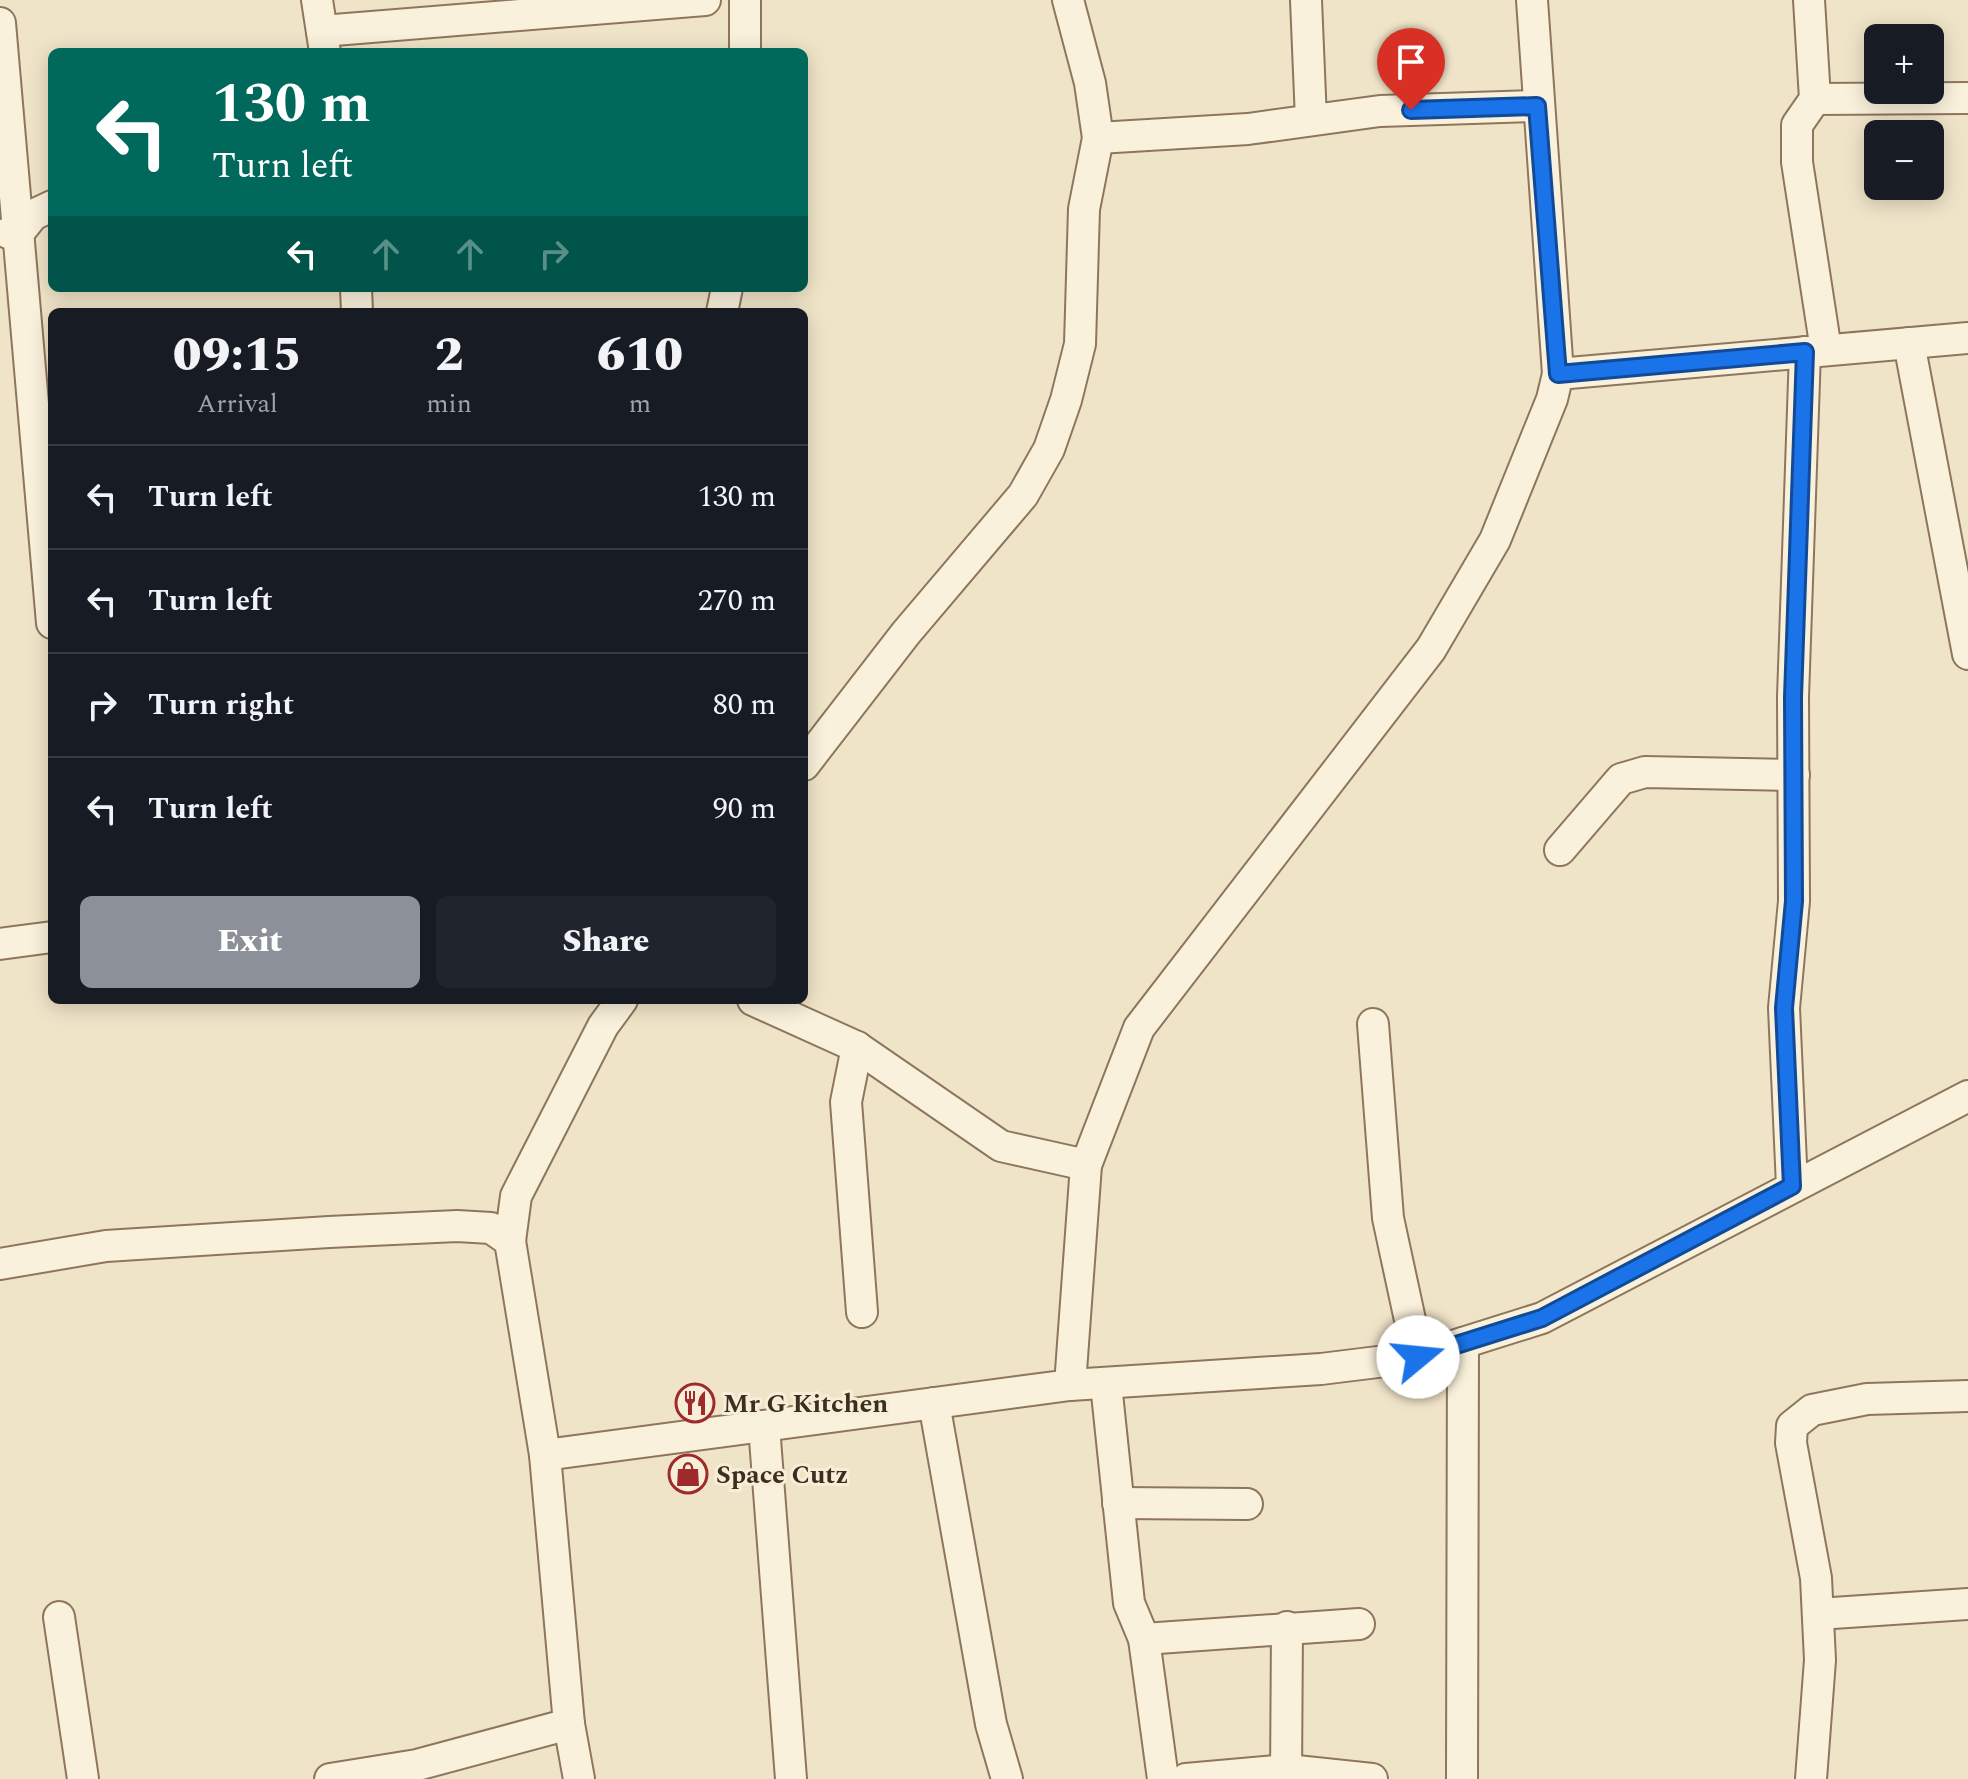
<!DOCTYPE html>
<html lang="en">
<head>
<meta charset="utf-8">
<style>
  body { margin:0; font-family:Spectral,serif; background:#20242c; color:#f1f3f6; height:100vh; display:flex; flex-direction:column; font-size:30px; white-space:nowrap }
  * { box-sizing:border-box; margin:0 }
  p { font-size:26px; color:#9ea1a6 }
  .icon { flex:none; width:44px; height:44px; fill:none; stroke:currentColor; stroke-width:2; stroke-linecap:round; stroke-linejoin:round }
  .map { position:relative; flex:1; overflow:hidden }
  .side { position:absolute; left:48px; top:308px; width:760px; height:696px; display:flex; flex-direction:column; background:#171b24; border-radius:12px; box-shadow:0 4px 20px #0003 }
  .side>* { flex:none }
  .guide { position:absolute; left:48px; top:48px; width:760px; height:244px; border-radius:12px; box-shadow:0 4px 20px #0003; background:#00695c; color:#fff; overflow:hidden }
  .tools { position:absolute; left:1864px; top:24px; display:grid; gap:16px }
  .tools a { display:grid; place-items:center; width:80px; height:80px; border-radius:12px; background:#171b24; box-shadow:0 4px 20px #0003; font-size:40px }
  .pin { position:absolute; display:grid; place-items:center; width:68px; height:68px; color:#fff; margin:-82px -34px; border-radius:50% 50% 50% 0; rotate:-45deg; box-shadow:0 0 8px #0007 }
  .pin .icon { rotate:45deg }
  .me { position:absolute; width:88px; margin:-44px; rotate:73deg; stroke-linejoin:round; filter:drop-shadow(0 0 6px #0008) }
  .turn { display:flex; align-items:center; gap:28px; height:168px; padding:0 32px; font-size:36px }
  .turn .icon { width:104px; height:104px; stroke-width:2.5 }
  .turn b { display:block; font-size:56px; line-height:68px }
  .lanes { display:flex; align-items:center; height:76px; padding:0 32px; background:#0003; justify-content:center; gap:40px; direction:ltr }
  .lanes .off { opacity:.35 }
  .eta { display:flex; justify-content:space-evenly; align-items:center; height:136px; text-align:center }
  .eta b { font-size:48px; font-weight:800; line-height:56px }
  .cta { display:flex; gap:16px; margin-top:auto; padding:16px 32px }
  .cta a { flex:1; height:92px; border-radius:12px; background:#8c9099; color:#fff; font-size:32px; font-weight:800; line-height:92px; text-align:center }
  .cta a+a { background:#20242c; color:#f1f3f6 }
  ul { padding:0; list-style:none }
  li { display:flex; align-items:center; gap:24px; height:104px; padding:0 32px; border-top:2px solid #363941 }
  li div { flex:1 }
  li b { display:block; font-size:30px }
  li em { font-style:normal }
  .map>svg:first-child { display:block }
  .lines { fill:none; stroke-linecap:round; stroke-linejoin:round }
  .minor-casing { stroke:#8d765c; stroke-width:34 }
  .minor { stroke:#faf1dc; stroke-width:30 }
  .route-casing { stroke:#114b97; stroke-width:20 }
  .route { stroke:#1a73e8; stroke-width:14 }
  .labels { text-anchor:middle; stroke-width:6; stroke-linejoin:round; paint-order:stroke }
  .poi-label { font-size:26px; font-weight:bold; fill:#3d2e20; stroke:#f7eed8; text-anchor:start }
</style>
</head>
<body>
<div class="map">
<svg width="1968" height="1779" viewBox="0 0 1968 1779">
  <rect width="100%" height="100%" fill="#f0e4c8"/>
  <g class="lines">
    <g class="minor-casing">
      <g id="minor">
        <path d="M317,0L325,52"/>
        <path d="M1306,0L1311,120"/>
        <path d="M1532,0L1558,374"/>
        <path d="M1809,0L1815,99L1797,125V162L1826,350"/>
        <path d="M0,23L52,623"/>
        <path d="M322,31L705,0"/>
        <path d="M745,52V0"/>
        <path d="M1815,99L1968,98"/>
        <path d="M1098,138L1248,129L1380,111L1537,106"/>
        <path d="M8,233L21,230L33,215L52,206"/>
        <path d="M356,288L357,312"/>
        <path d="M722,312L727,288"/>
        <path d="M1909,343L1968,654"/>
        <path d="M804,765L906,633L1023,495L1049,449L1066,400L1080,344L1084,209L1098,138L1090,83L1068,0"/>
        <path d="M1560,850L1621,779L1645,772L1794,775"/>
        <path d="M0,944L52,937"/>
        <path d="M753,1000L857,1047L1001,1146L1086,1165"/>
        <path d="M1373,1024L1388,1218L1418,1357"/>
        <path d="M857,1047L846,1102L862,1312"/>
        <path d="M1792,1186L1784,1008L1794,901L1793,697L1805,352"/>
        <path d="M510,1241L516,1196L603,1026L622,1000"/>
        <path d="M0,1264L106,1246L329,1232L457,1226L491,1228L510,1241L545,1455"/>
        <path d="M1106,1384L1129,1603L1144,1639L1163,1779"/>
        <path d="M1070,1385L1321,1369L1418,1357L1542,1318L1968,1096"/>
        <path d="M934,1403L991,1724L1007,1779"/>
        <path d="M764,1426L791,1779"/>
        <path d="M1118,1503L1247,1504"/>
        <path d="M1818,1614L1968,1604"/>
        <path d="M59,1617L83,1779"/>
        <path d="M1144,1639L1359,1624"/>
        <path d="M569,1724L579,1779"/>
        <path d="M330,1779L417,1765L569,1724L545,1455L1070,1385L1086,1165L1139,1028L1431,649L1495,540L1552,399L1558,374L1968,338"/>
        <path d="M1186,1779L1287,1770L1372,1779"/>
        <path d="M1286,1779L1287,1627"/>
        <path d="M1462,1779L1463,1343"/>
        <path d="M1811,1779L1820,1660L1816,1578L1791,1443L1792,1426L1812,1410L1867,1399L1968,1396"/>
      </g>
    </g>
    <use href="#minor" class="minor"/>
  </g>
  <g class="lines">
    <g class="route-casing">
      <path id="route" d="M1411,110L1537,106L1558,374L1805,352L1793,697L1794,901L1784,1008L1792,1186L1542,1318L1418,1357"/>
    </g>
    <use href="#route" class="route"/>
  </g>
  <defs>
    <g id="restaurant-ring" transform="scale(2)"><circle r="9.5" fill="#f7eed8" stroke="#9e2a2b" stroke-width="1.5"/><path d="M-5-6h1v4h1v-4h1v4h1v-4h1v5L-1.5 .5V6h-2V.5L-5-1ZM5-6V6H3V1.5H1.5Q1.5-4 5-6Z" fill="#9e2a2b"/></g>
    <g id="shop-ring" transform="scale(2)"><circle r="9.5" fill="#f7eed8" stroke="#9e2a2b" stroke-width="1.5"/><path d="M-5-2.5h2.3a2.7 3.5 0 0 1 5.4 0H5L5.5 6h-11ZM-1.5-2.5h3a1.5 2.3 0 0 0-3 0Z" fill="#9e2a2b"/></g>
  </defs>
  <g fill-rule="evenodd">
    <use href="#restaurant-ring" x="695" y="1403"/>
    <use href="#shop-ring" x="688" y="1474"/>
  </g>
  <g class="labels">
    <g class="poi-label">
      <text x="723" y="1412">Mr G Kitchen</text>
      <text x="716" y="1483">Space Cutz</text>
    </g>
  </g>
</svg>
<div class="tools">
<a>+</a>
<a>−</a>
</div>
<div class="pin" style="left:1411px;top:110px;background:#d93025"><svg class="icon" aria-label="arrive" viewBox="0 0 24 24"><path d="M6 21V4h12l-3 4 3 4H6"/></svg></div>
<svg class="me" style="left:1418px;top:1357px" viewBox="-20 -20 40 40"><circle r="19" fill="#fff"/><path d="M0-13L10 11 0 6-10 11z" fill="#1a73e8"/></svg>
<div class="guide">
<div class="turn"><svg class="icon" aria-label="left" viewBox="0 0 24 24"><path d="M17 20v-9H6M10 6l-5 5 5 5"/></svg><div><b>130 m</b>Turn left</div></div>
<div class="lanes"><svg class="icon" aria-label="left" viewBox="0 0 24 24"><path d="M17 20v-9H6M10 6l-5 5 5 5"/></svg><svg class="icon off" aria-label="ahead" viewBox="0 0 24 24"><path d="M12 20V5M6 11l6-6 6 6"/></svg><svg class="icon off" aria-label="ahead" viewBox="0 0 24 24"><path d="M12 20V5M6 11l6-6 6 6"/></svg><svg class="icon off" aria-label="right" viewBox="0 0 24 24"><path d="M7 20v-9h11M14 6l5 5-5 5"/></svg></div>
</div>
<section class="side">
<div class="eta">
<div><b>09:15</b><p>Arrival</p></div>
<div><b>2</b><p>min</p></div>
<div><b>610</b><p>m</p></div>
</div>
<ul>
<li><svg class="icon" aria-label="left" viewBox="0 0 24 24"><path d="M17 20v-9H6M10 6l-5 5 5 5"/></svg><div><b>Turn left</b></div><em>130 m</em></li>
<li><svg class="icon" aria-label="left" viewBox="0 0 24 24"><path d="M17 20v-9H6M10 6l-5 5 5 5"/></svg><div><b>Turn left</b></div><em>270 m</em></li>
<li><svg class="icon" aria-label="right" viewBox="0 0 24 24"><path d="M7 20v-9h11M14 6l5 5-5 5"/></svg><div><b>Turn right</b></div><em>80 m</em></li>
<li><svg class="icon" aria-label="left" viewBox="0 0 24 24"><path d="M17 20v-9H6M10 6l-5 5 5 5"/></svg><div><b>Turn left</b></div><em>90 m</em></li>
</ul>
<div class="cta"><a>Exit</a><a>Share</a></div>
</section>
</div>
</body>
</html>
